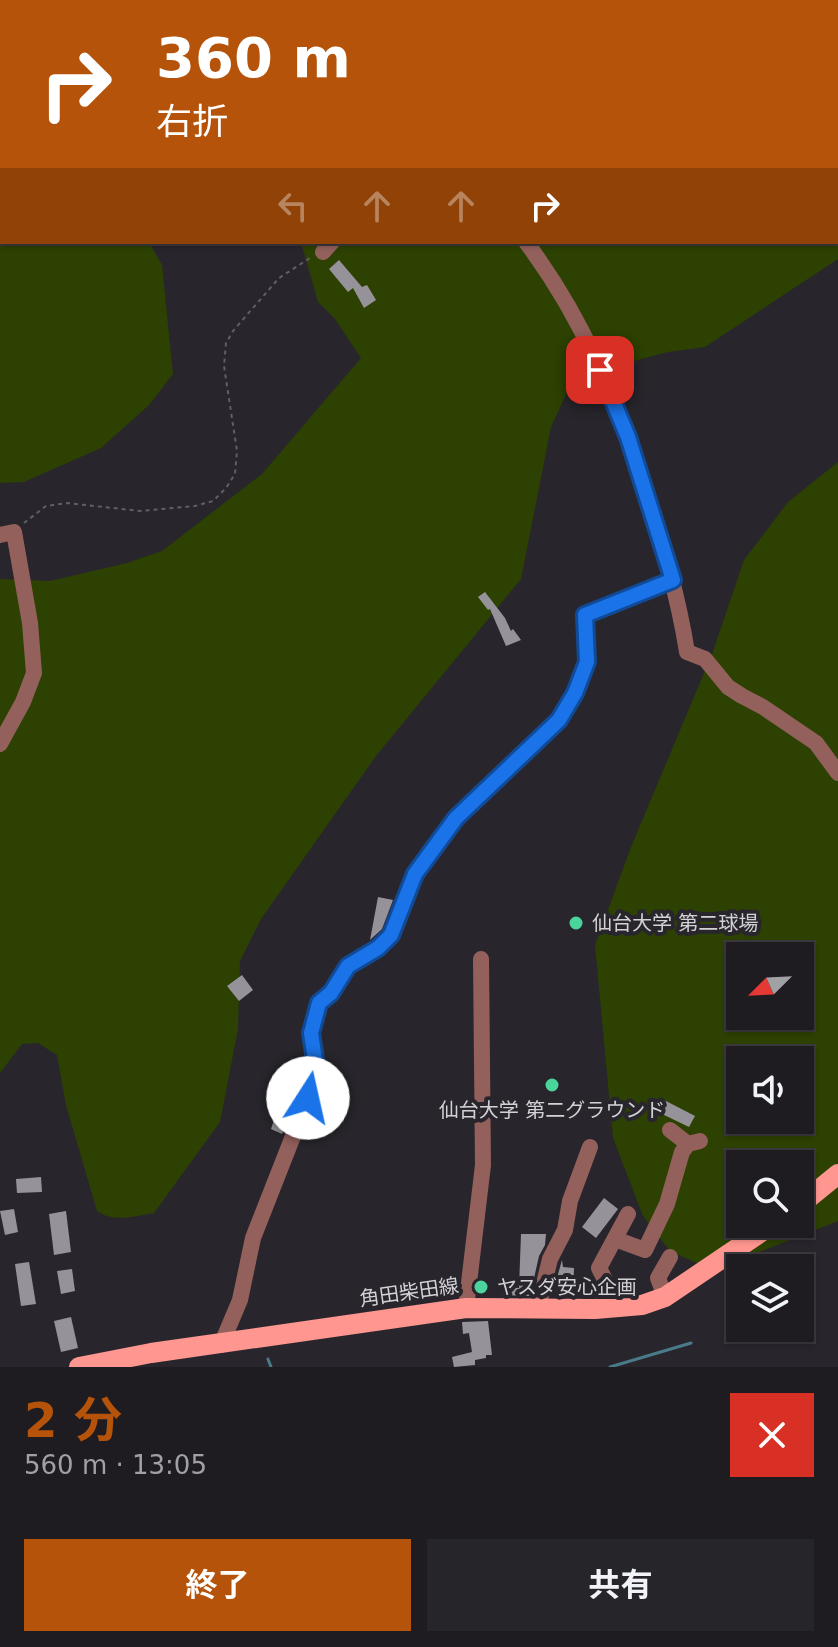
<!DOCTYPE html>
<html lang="ja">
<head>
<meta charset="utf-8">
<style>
  body { margin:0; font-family:"DejaVu Sans","Noto Sans JP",sans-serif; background:#26252a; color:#f1f3f6; height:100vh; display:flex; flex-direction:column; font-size:30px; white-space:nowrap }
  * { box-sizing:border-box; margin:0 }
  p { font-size:26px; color:#a1a1a5 }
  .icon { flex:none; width:44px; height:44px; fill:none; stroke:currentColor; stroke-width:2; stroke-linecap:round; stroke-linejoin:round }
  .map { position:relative; height:1367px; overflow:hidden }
  .side { display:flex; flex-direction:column; background:#1e1c21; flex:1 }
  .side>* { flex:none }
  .banner { position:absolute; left:0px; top:0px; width:838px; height:244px; box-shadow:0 2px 6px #0004,0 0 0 2px #3c3a3f; background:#b45309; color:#fff; overflow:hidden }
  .needle { width:52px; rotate:246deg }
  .controls { position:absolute; left:726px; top:942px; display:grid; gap:16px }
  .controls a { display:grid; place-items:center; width:88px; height:88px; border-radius:0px; background:#1e1c21; box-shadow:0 2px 6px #0004,0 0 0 2px #3c3a3f; font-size:40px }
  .pin { position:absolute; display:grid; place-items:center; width:68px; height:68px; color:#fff; margin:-34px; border-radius:16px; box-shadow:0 4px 12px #0006 }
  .me { position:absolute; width:88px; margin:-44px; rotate:10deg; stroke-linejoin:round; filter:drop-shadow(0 0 6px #0008) }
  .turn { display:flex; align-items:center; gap:28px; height:168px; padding:0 24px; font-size:36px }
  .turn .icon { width:104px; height:104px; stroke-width:2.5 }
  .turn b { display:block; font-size:56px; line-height:68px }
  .lanes { display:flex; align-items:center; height:76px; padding:0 24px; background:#0003; justify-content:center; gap:40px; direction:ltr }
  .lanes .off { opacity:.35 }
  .round { display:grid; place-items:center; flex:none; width:84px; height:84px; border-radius:0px; background:#26252a }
  .summary { display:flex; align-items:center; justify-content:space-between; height:136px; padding:0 24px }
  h1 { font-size:48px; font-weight:700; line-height:60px; color:#b45309 }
  .action { display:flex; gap:16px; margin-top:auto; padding:16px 24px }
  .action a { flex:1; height:92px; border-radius:0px; background:#b45309; color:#fff; font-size:32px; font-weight:700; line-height:92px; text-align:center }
  .action a+a { background:#26252a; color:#f1f3f6 }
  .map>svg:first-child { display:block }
  .green { fill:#2c4102; fill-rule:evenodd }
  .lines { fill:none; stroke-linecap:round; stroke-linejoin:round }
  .stream { stroke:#4a7a89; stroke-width:3 }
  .building { fill:#959399 }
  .path { stroke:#605f64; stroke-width:2; stroke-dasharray:4 4; stroke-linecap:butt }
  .minor { stroke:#93605c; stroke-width:16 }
  .major { stroke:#ff9690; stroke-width:20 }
  .route-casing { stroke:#114b97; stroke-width:20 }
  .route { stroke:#1a73e8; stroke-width:14 }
  .poi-dot { fill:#4bd49b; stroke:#28262c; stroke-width:3 }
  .labels { text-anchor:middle; stroke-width:8; stroke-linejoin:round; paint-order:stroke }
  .poi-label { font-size:20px; fill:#d2d1d4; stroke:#28262c; text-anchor:start }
  .street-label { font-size:20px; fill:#d2d1d4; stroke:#28262c }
</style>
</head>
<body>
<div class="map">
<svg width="838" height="1367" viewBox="0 0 838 1367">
  <rect width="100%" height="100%" fill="#28262c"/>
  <g class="green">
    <path d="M0,0L26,2H2V242H149L162,265L173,374L149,405L101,448L24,482L0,483Z"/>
    <path d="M350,0H838V259L705,347L668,352L574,377L551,427L521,579L376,756L261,919L240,961L238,1029L220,1122L154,1213C135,1216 114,1223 97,1211L66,1105L57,1055L38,1043L22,1044L0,1073V579L50,581L127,563L162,551L262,474L361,358L335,319L318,302L301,242H836V2H349Z"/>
    <path d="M838,462V1221L719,1268L703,1266L670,1251L643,1216L613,1138L595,945L631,847L712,654L744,560L788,502ZM740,956H800V1016H740ZM740,1060H800V1120H740ZM740,1164H800V1224H740Z"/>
  </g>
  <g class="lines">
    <g class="stream">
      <path d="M268,1359L271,1367"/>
      <path d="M610,1367L691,1343"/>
    </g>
  </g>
  <g class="building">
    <path d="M339,260L362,287L367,285L376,300L364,308L353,288L348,292L329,269Z"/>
    <path d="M485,592L505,618L511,631L513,629L521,640L506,646L490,609L488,610L478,597Z"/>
    <path d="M378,897L393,900L382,929L370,940Z"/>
    <path d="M242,975L253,990L239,1001L227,986Z"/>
    <path d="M666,1101L695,1116L689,1127L660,1113Z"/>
    <path d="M280,1102L293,1107L282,1134L271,1129Z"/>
    <path d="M41,1177L42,1192L17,1193L16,1179Z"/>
    <path d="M604,1198L618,1209L596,1238L582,1227Z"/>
    <path d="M14,1209L18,1232L5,1235L0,1211Z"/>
    <path d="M66,1211L71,1252L54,1255L49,1214Z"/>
    <path d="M521,1234H546L545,1245L539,1256L530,1296L502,1295V1287L519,1288Z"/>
    <path d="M562,1260L563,1267L574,1268L573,1296H556L557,1278Z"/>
    <path d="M29,1262L36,1304L21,1306L15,1264Z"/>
    <path d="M72,1269L75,1291L61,1294L57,1271Z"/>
    <path d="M71,1317L78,1348L61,1352L54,1321Z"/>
    <path d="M488,1321L492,1355H486V1358L475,1360V1365L454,1367L452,1357L472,1352L469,1333L463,1334L462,1322Z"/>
  </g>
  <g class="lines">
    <path class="path" d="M24,523L46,506L67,503L140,511L195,506L213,501L226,488L235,474L237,451L224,366L226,343L233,331L279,278L310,258"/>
    <g class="minor">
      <path d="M114,0L117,2"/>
      <path d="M42,2L48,0"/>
      <path d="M298,2V0"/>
      <path d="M0,18L2,17"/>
      <path d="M526,242C583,318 615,397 644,487C662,542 678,595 687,652L705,659L728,687L742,696L763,707L816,743L838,773"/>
      <path d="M323,252L332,242"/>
      <path d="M0,535L14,532L30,623L34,673L23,702L0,744"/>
      <path d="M670,1130L688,1144"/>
      <path d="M615,1239L645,1250L667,1204L682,1152L688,1144L700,1141"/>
      <path d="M665,1297L658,1278L670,1257"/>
      <path d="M466,1308L483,1165L481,959"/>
      <path d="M538,1308L550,1259L565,1230L570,1201L590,1147"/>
      <path d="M620,1309L599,1268L628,1214"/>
      <path d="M221,1345L240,1300L253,1238L308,1098L315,1060L311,1033L319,1003L331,993L348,966L378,948L391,935L415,874L456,818L559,720L575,693L587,662L585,615L673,580"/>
    </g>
    <g class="major">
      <path d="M800,1205L838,1174"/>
      <path d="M79,1367L151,1353L466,1308L595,1309L642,1305L665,1297L773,1224"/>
    </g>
  </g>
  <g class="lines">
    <g class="route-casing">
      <path id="route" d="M308,1098L315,1060L311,1033L319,1003L331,993L348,966L378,948L391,935L415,874L456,818L559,720L575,693L587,662L585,615L673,580L628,437L600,370"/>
    </g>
    <use href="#route" class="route"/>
  </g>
  <g class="poi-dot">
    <circle cx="576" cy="923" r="8"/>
    <circle cx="552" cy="1085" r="8"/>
    <circle cx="481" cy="1287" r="8"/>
  </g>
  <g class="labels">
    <g class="poi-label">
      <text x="592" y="930">仙台大学 第二球場</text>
      <text x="552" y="1117" text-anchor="middle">仙台大学 第二グラウンド</text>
      <text x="497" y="1294">ヤスダ安心企画</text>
    </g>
    <g class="street-label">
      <text transform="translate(409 1292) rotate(-8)" y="7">角田柴田線</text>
    </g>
  </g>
</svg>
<div class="controls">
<a><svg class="needle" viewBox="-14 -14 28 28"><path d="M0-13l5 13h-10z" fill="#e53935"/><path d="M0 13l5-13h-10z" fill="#a1a1a5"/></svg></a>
<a><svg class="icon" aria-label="sound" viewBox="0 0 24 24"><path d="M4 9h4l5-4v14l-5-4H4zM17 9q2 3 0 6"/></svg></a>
<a><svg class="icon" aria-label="search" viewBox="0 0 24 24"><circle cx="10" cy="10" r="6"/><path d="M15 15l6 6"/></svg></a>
<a><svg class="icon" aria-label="layers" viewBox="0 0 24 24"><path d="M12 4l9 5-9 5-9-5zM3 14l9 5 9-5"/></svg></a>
</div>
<div class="pin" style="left:600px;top:370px;background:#d93025"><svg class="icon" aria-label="arrive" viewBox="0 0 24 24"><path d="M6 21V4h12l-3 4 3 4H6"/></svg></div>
<svg class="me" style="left:308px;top:1098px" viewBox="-20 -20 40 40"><circle r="19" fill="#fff"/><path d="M0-13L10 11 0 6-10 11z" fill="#1a73e8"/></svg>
<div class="banner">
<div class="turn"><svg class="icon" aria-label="right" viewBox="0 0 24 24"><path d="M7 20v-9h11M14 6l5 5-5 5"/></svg><div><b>360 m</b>右折</div></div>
<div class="lanes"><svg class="icon off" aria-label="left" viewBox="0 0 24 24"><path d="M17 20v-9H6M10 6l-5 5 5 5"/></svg><svg class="icon off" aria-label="ahead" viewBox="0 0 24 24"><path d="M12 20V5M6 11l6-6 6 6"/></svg><svg class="icon off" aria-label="ahead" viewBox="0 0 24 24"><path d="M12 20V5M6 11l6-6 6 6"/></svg><svg class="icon" aria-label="right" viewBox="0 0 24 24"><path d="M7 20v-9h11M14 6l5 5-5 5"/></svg></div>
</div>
</div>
<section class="side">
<div class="summary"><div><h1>2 分</h1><p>560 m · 13:05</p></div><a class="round" style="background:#d93025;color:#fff"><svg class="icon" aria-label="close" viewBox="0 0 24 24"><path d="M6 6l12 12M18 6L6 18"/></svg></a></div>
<div class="action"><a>終了</a><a>共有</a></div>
</section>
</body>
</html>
